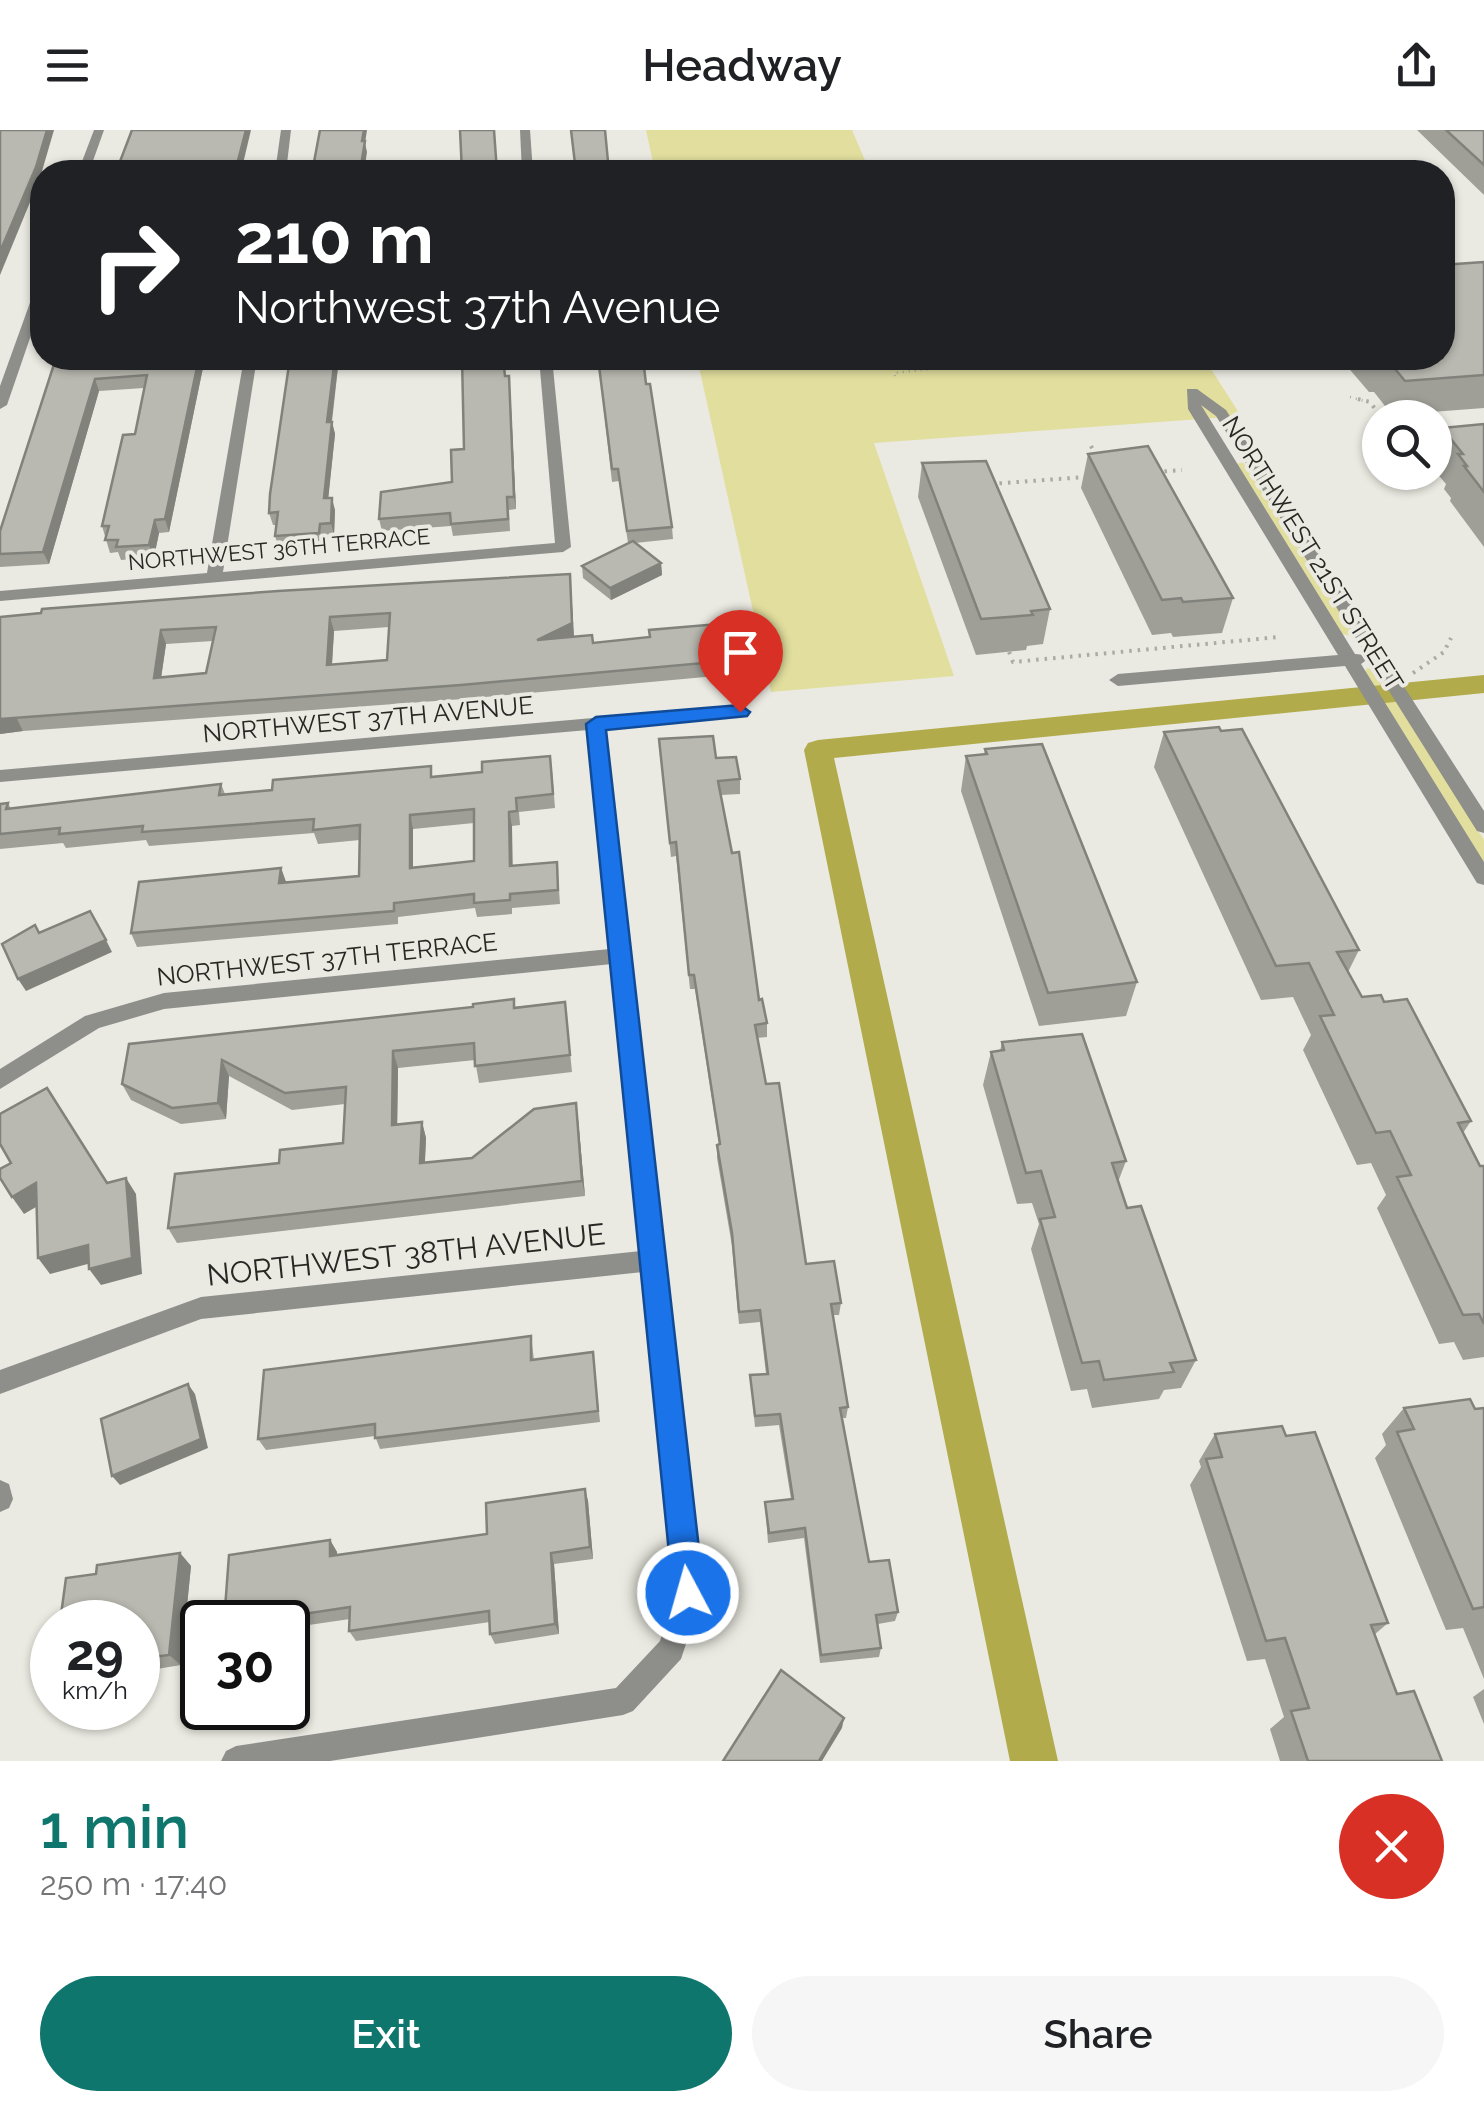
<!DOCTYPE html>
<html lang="en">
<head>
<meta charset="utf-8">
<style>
  body { margin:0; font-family:Raleway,sans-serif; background:#f6f6f6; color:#202124; height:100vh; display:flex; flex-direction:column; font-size:38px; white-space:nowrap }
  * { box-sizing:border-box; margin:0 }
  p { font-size:32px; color:#757577 }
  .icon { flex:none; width:55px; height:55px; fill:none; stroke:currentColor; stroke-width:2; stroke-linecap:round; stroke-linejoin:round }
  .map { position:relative; height:1631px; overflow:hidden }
  .details { display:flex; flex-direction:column; background:#fff; flex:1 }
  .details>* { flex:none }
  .banner { position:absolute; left:30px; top:30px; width:1425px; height:210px; border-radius:40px; box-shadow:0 2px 8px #0004; background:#202124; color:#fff; overflow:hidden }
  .buttons { position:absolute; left:1362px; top:270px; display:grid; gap:20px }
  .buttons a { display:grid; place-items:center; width:90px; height:90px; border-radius:50%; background:#fff; box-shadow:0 2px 8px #0004; font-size:50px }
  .speed { position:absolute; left:30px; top:1470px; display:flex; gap:20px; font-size:50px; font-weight:700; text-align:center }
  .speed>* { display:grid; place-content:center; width:130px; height:130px; border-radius:50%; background:#fff; box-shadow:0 2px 8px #0004; line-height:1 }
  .speed small { font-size:25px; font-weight:400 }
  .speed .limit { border:5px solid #111; border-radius:15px; background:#fff; color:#111 }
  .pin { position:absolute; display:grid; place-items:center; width:85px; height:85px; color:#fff; margin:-102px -42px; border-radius:50% 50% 50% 0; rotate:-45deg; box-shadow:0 0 10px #0007 }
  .pin .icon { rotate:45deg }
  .me { position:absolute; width:110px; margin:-55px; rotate:354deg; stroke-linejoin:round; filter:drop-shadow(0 0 8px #0008) }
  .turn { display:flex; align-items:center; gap:35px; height:210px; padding:0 40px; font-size:45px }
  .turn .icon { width:130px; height:130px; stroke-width:2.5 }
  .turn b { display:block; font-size:70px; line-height:85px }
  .round { display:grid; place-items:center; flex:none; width:105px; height:105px; border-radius:52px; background:#f6f6f6 }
  .overview { display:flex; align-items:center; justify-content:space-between; height:170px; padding:0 40px }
  h1 { font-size:60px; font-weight:600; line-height:75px; color:#0f766e }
  .cta { display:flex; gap:20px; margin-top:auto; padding:20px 40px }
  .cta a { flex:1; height:115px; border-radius:60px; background:#0f766e; color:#fff; font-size:40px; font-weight:600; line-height:115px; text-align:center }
  .cta a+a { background:#f6f6f6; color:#202124 }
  header { display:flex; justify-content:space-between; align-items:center; height:130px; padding:0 40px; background:#fff; font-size:45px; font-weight:600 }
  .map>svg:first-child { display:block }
  .green { fill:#e1de9e }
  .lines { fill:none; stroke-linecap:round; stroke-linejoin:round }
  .canal { fill:#b1ab4b; fill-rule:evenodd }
  .path-far1 { stroke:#ababa5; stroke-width:2.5; stroke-dasharray:1 5; stroke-linecap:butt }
  .path { stroke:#ababa5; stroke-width:4; stroke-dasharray:2.5 6; stroke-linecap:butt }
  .minor { fill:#8e8e8b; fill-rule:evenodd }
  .wall { fill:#9f9f98; fill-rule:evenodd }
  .shaded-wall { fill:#82827c }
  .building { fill:#b9b9b1; stroke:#82827c; stroke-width:2.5; fill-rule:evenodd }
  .route { fill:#1a73e8; stroke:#114b97; stroke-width:2.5 }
  .labels { text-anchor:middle; stroke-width:8; stroke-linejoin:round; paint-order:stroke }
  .far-street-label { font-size:22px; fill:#272724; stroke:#eaeae2 }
  .street-label { font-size:25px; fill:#272724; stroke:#eaeae2 }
  .near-street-label { font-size:30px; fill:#272724; stroke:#eaeae2 }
</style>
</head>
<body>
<header><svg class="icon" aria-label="menu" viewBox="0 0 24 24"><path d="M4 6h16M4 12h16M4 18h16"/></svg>Headway<svg class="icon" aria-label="share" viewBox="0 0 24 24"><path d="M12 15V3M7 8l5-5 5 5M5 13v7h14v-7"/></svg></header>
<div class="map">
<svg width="1484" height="1631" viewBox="0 0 1484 1631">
  <rect width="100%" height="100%" fill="#eaeae2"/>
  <g class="green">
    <path d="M646,0H852L870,42H655Z"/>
    <path d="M697,228H1204L1241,286L874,313L954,546L771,562Z"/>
    <path d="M1243,332L1353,503L1352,506L1342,504L1237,334Z"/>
    <path d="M1367,538L1377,540L1484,710V733L1365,542Z"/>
  </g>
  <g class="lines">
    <path class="canal" d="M1484,545V563L834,628L1058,1631H1010L804,620L808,613L818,610Z"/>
    <g class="path-far1">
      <path d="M895,246L894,243L940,238L951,228"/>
      <path d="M1350,267L1368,272"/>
    </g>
    <g class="path">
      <path d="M1358,269L1370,272L1382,288"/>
      <path d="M1091,316L1097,328"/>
      <path d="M1156,342L1182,340"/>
      <path d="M991,354L1085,347"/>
      <path d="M1421,356L1427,347L1424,342"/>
      <path d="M1009,522L1013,532L1279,507"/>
      <path d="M1413,543L1444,522L1451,508"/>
    </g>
    <g class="minor">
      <path d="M94,0H104L89,42H78Z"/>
      <path d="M281,0H291L286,42H275Z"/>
      <path d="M520,0H530L533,42H522Z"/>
      <path d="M42,152V173L7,275L0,279V256L36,156Z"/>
      <path d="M244,228H257L223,442L555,413L539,228H552L571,417L563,422L0,471V461L207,443Z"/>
      <path d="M1187,259H1197L1226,280L1484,681V703L1477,701L1216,286L1201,275L1355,524L1366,525L1368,529L1361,534L1484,732V755L1477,753L1345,536L1118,556L1109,550L1118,544L1338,525L1188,279Z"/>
      <path d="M740,575L746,577L749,581L746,585L605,599L703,1463L681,1529L633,1581L623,1585L330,1631H221L226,1621L236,1616L616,1558L660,1511L675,1463L643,1142L201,1189L0,1264V1240L201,1167L641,1121L612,834L164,879L99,898L0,959V939L85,886L164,863L610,819L588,600L0,652V640Z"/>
      <path d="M0,1350L9,1354L13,1369L9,1378L0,1382Z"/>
    </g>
  </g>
  <g class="wall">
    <path d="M1417,0H1484V65Z"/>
    <path d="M1484,132V278L1392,285L1374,262H1369L1340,228H1442Z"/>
    <path d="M56,228H205L169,402L159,403L154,427L121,430L118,422L110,423L102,396L135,304L144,258L99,261L49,434L0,437V424L5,390Z"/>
    <path d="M290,228H339L332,292L335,304L328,368L335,380L334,406H323L322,415L279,418L275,406L277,395H273L269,383Z"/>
    <path d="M598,228L646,254L672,397L673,409L635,413L661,433L662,445L611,470L583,448L582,436L628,413L619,351L612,352Z"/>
    <path d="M505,246H509L510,258L516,379L509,380L510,401L453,406L451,396L382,401L379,389L452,352L464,319Z"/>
    <path d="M1484,294V417L1450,371L1451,368L1444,359L1446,354L1435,341V315L1442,298Z"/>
    <path d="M1088,324L1233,468L1222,503L1173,507L1171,503L1152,505L1081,358Z"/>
    <path d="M922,333L1050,479L1043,514L1027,516L1026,520L976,525L918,367Z"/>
    <path d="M570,444L574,507L593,513L726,531L727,545L463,569L23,601L0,604V487ZM389,497L387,530L332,535L334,501ZM213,511L206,543L161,548L166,514Z"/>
    <path d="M1164,602L1359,820L1348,842L1362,867L1384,872L1471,991L1463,1003L1480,1036H1484V1227L1463,1230L1454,1212L1439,1214L1377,1078L1386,1065L1371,1033L1357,1035L1303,920L1311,905L1293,867L1261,870L1154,637Z"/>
    <path d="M985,619L1137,852L1126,886L1039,896L961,661L966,626L984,624Z"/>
    <path d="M660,624L740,649V664L721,665L759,870L767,893V907L757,908L766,954L806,1134L841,1173L839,1185H833L848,1277L846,1288H842L869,1432L898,1482L895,1491L878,1494L881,1518L879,1527L820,1533L804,1408L768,1413L765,1372L791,1369L779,1295L755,1297L750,1245L766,1244L760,1192L739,1194L732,1116L717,1028V1015L719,1014L695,859H690L676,726L671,727Z"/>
    <path d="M552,640L555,678L519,682L520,695L512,696V736L558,746L560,774L512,778V784L477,787L475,778L398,787V794L137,817L131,803L281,738L286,752L359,746L360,710L318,714L314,703L149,716L146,710L66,718L63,713L0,719V674L8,673L11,679L221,654L225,664L433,647ZM474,693V731L413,737V699Z"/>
    <path d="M565,872L572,942L479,953L475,930L398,938L397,994L422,992L426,1008L425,1032L472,1028L578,989L585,1066L177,1113L168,1098L279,1033L343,1013L345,974L292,980L229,946L226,989L181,994L131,970L122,954L129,914Z"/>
    <path d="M1002,912L1126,1031L1118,1052L1127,1078L1196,1230L1181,1258L1164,1260L1159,1269L1092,1278L1087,1259L1071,1261L1031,1119L1039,1094L1032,1073L1017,1074L983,955L991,922L1000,921Z"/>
    <path d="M531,1206L534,1230L593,1222L600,1292L380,1319L375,1306L266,1320L258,1309Z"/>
    <path d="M1404,1278H1484V1549L1463,1498L1446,1500L1375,1328L1386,1315L1382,1304Z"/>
    <path d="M1215,1304L1286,1306L1388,1493L1374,1505L1397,1564L1442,1631H1280L1270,1599L1284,1587L1265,1529L1247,1531L1190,1355L1201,1337L1199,1331Z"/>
    <path d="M585,1359L588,1371L593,1429L554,1434L559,1504L495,1514L490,1504V1492L356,1511L349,1501L350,1489L288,1498V1492H224L330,1410L337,1422V1425L487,1404Z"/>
    <path d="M180,1423L191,1436L181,1535L145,1541L138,1534V1492L96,1444Z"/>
    <path d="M1484,1559V1594L1473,1567Z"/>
  </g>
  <g class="shaded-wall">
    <path d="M47,0H54L40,48L0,145V122Z"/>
    <path d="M246,0H251L241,42H235Z"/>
    <path d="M364,0H367L365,13L367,22L364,42H360Z"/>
    <path d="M199,228H205L169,402L165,389Z"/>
    <path d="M335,228H339L330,304L327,292Z"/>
    <path d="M509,246L510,258L516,379L514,367Z"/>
    <path d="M95,249L99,261L49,434L43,422Z"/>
    <path d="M332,292L335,304L327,381L324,368Z"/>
    <path d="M332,368L335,380L334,406L331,393Z"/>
    <path d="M155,390L159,403L154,427L149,415Z"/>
    <path d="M661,433L662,445L611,470L610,458Z"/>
    <path d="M570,444L574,507L537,510Z"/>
    <path d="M330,487L334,501L331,549L327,535Z"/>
    <path d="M161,500L166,514L159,562L154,548Z"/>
    <path d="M16,587L23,601L0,604V589Z"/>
    <path d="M509,682L512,696L513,750L510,736Z"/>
    <path d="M410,685L413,699V751L410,738Z"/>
    <path d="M281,738L286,752L279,753Z"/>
    <path d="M106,810L112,822L26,861L18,849Z"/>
    <path d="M393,921L398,938L397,1011L392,995Z"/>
    <path d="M222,930L229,946L226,989L218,973Z"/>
    <path d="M576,973L578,989L585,1066L582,1051Z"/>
    <path d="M422,992L426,1008L424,1048L420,1033Z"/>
    <path d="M126,1048L136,1064L142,1144L101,1155L89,1139Z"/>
    <path d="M36,1053L48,1070L24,1084L12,1067Z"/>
    <path d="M88,1115L99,1131L50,1144L38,1128Z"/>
    <path d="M188,1254L195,1264L208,1318L120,1355L112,1346Z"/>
    <path d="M585,1359L588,1371L593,1429L590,1417Z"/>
    <path d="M330,1410L337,1422V1438L330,1426Z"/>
    <path d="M180,1423L191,1436L181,1535L169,1525Z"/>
    <path d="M551,1423L554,1434L559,1504L555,1494Z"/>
    <path d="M844,1588L842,1598L822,1631H819Z"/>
  </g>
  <g class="building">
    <path d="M0,0H47L36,37L0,122Z"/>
    <path d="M132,0H246L235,42H116Z"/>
    <path d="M320,0H364L362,11H365L360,42H316L317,32H314Z"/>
    <path d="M460,0H494L497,42H462Z"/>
    <path d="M571,0H605L609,42H576Z"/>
    <path d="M1446,0H1484V35Z"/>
    <path d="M1484,132V245L1405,251L1386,228H1380H1442V135Z"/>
    <path d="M56,228H199L165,389L155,390L149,415L116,417L118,410H105L109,396H102L123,305L135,304L147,245L95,249L43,422L0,424V401Z"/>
    <path d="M290,228H335L327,292H332L324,368H332L331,393L320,394L319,403L275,406L278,382L269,383L270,364Z"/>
    <path d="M462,228H503L505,246H509L514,367H507L508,389L451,394L450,383L379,389L381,362L452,352L451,320L464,319Z"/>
    <path d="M598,228H643L646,254H650L672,397L627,401L618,339H612Z"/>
    <path d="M1484,294V362L1464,336H1467L1458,324H1463L1442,298Z"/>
    <path d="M1148,316L1233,468L1183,472L1181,468L1162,470L1088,324Z"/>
    <path d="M986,331L1050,479L1031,481L1033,485L981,489L922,333Z"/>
    <path d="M633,411L661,433L610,458L582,436Z"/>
    <path d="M570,444L572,493L537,510L592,505L593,513L650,507L649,500L718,494L726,531L461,555L0,589V487L41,483L42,479L278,461ZM390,483L387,530L327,535L330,487ZM216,497L206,543L154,548L161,500Z"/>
    <path d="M1219,597L1221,601L1242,599L1359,820L1337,822L1362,867L1381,865L1384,872L1407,869L1471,991L1458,993L1480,1036H1484V1194L1479,1184L1463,1185L1397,1047L1411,1045L1390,1001L1376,1003L1320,886L1334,885L1309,833L1276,836L1164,602Z"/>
    <path d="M713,606L716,628L736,627L740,649L718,651L732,723L739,722L759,870L762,869L767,893L755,895L766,954L779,953L806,1134L834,1131L841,1173L831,1174L848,1277L840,1278L869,1432L889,1430L898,1482L876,1485L881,1518L821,1525L805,1398L769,1403L765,1372L793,1369L780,1284L755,1286L750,1245L768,1244L760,1180L739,1182L732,1103L717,1015L720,1014L694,845H689L676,712L670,713L659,609Z"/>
    <path d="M1042,614L1137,852L1048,863L966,626L987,624L985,619Z"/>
    <path d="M550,626L553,664L516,668L517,681L509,682L510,736L557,732L558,760L510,764V770L474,773V764L394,773V781L131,803L139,752L281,738L279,753L359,746L360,695L313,700L314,689L142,702L143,696L59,704L60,698L0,704V674L8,673L6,679L221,654L219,665L272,660L273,650L431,636V647L482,642V632ZM474,679V731L410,738V685Z"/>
    <path d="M90,781L106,810L18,849L2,814L35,795L39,803Z"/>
    <path d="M514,869V878L565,872L570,925L475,936L474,913L393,921L392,995L422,992L420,1033L472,1028L534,979L576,973L582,1051L168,1098L175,1044L279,1033L280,1020L343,1013L346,957L285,963L222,930L218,973L172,978L122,954L129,914L473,877V874Z"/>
    <path d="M1082,904L1126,1031L1112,1033L1127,1078L1141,1076L1196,1230L1170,1233L1174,1242L1104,1250L1099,1231L1082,1233L1040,1089L1055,1087L1041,1041L1026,1043L991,922L1004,920L1002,912Z"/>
    <path d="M47,958L107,1053L126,1048L132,1128L89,1139L88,1115L38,1128L36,1053L12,1067L0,1048V1039L11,1033L0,1014V984Z"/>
    <path d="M531,1206V1230L593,1222L598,1281L375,1308V1294L258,1309L264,1240Z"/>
    <path d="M188,1254L201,1309L112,1346L101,1289Z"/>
    <path d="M1470,1269L1475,1279L1484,1278V1477L1473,1479L1397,1302L1414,1299L1404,1278Z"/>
    <path d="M1282,1296L1286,1306L1315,1302L1388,1493L1371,1495L1397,1564L1414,1561L1442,1631H1308L1291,1581L1309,1578L1285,1508L1266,1511L1206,1329L1222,1327L1215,1304Z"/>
    <path d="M585,1359L590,1417L551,1423L555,1494L490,1504L489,1481L349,1501L350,1477L257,1491V1492H224L229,1425L330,1410V1426L487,1404L486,1373Z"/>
    <path d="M180,1423L169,1525L138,1529V1492H60L66,1448L96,1444L97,1435Z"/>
    <path d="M781,1540L844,1588L819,1631H723Z"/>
  </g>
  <path class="route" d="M740,575L750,582L747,586L606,600L704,1463L699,1474L688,1479L678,1474L673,1463L586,594L596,587Z"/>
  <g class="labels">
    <g class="far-street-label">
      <text transform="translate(279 419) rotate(-5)" y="8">NORTHWEST 36TH TERRACE</text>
    </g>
    <g class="street-label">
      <text transform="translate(1313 423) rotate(58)" y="9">NORTHWEST 21ST STREET</text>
      <text transform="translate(368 589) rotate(-5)" y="9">NORTHWEST 37TH AVENUE</text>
      <text transform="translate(327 829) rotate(-6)" y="9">NORTHWEST 37TH TERRACE</text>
    </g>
    <g class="near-street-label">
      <text transform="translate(406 1125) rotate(-6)" y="10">NORTHWEST 38TH AVENUE</text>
    </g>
  </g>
</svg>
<div class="buttons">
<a><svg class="icon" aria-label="search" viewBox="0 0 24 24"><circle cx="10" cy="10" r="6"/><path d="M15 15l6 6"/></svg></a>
</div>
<div class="speed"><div>29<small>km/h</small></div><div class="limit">30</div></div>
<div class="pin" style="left:740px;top:582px;background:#d93025"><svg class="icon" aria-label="arrive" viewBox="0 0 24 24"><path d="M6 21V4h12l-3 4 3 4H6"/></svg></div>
<svg class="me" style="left:688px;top:1463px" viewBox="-20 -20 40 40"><circle r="17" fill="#1a73e8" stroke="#fff" stroke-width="3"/><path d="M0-11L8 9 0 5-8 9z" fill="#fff"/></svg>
<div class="banner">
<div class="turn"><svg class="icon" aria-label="right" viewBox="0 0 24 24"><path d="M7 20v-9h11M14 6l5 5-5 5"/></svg><div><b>210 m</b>Northwest 37th Avenue</div></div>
</div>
</div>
<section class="details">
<div class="overview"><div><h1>1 min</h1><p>250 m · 17:40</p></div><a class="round" style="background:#d93025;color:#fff"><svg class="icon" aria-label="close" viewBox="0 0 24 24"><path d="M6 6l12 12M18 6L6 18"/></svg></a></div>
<div class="cta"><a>Exit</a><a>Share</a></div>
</section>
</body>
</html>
